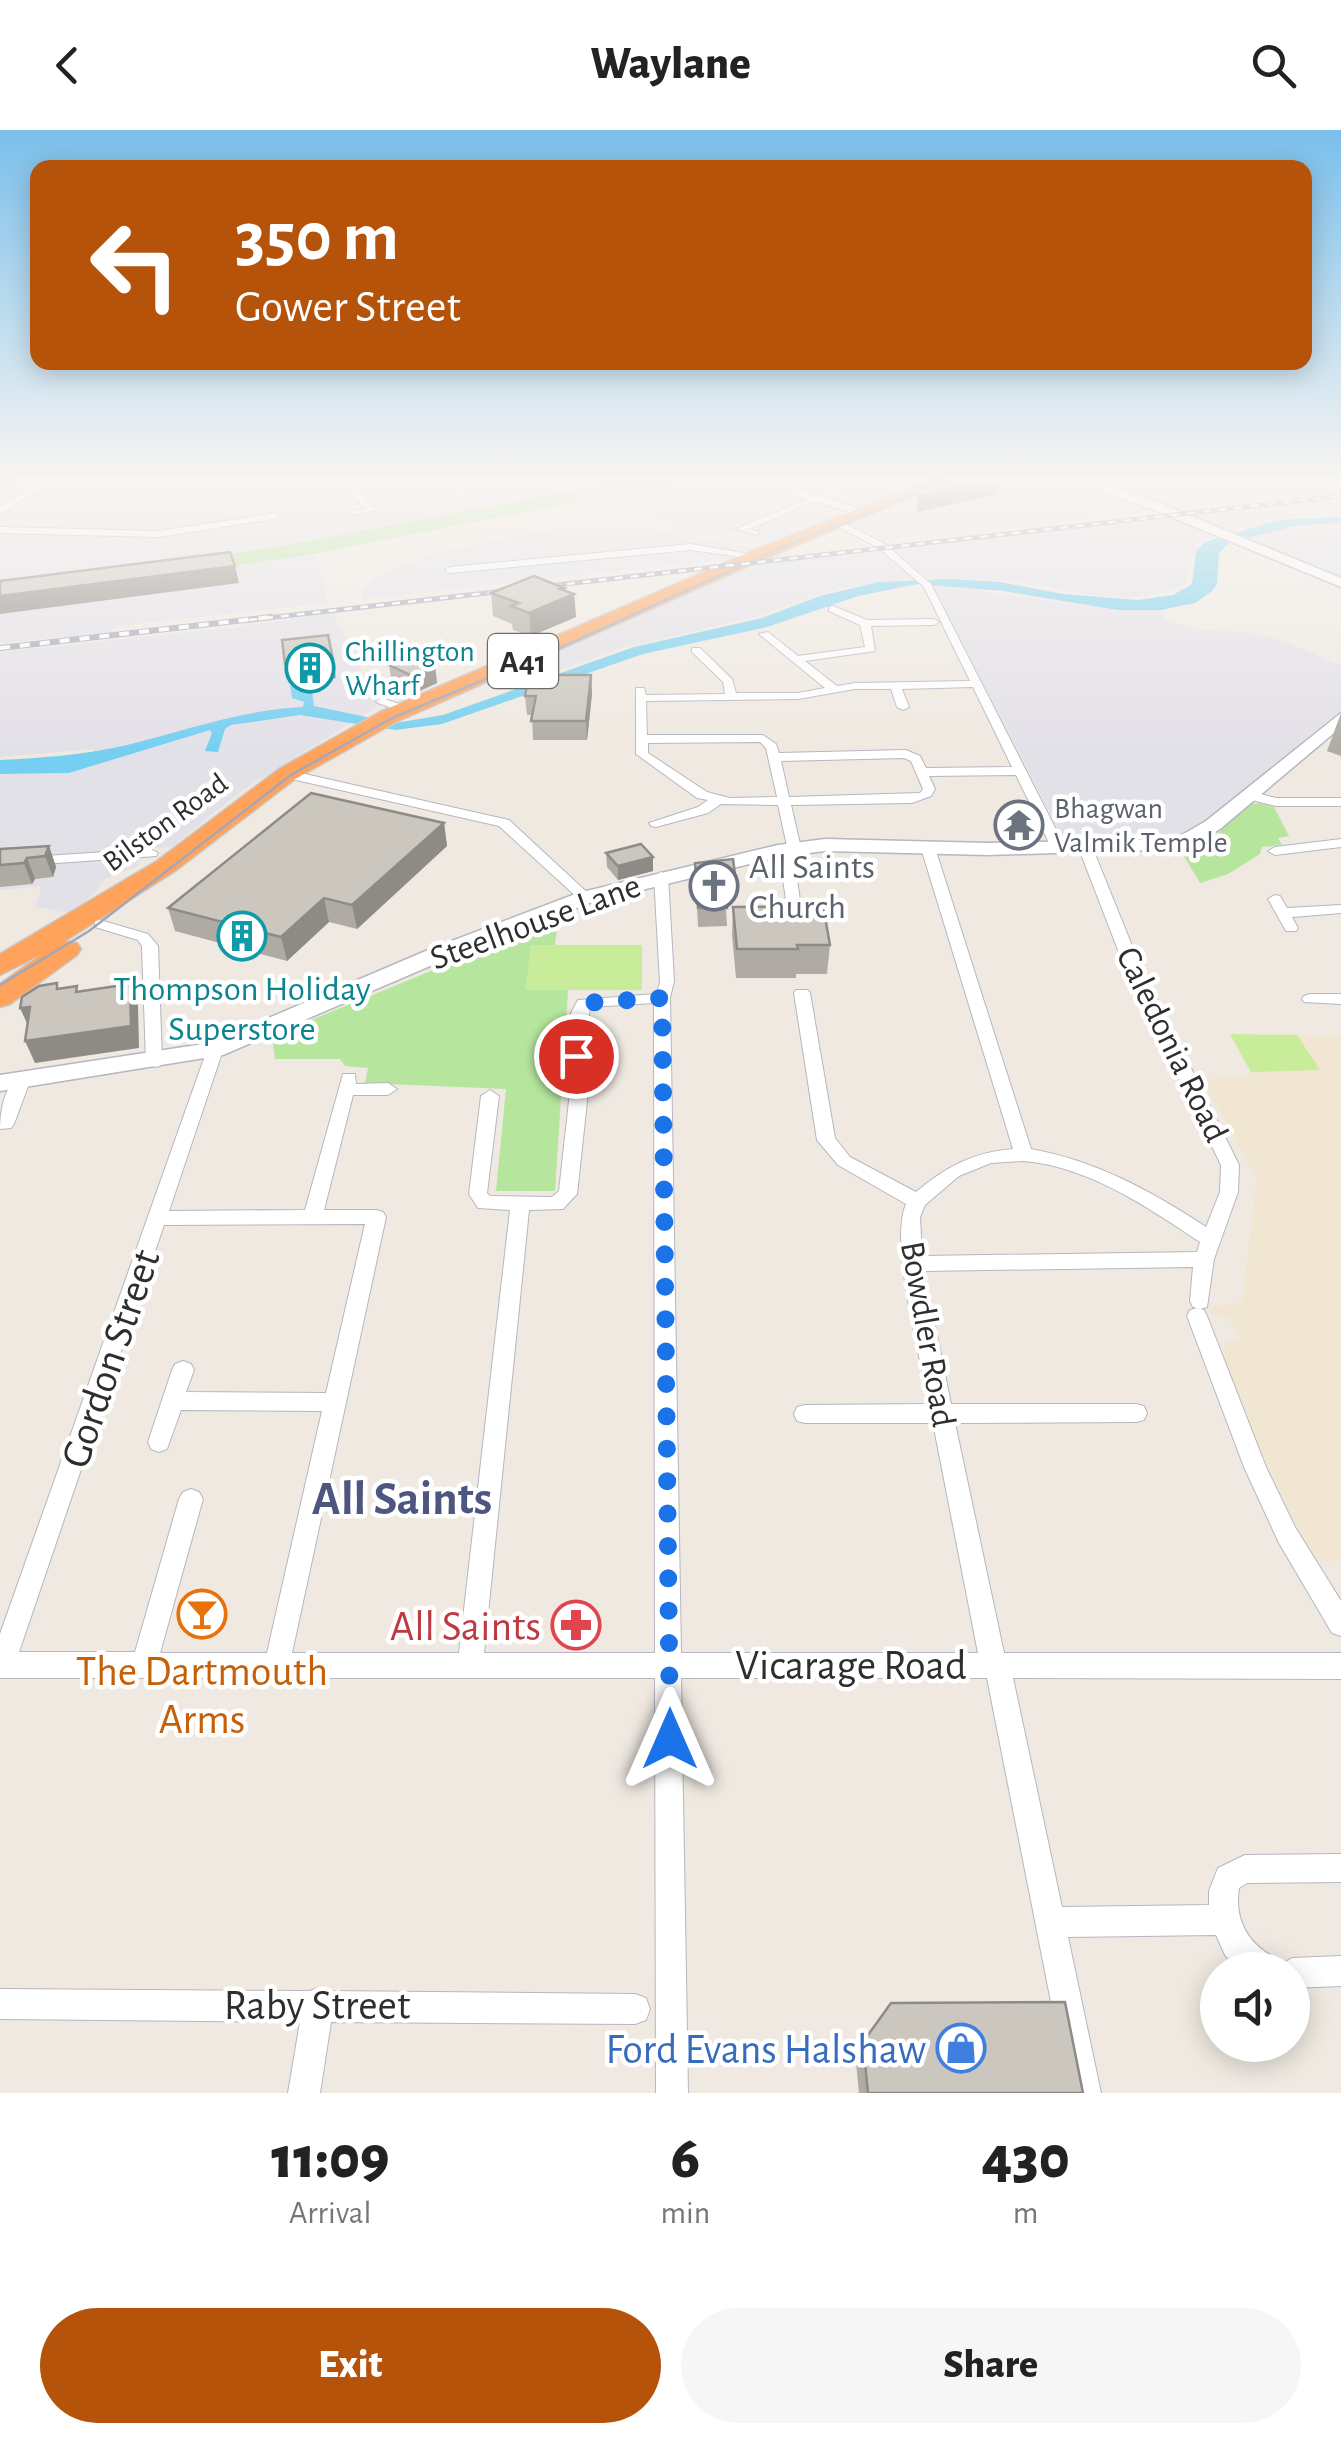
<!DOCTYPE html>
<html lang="en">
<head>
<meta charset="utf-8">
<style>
  body { margin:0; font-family:"Alegreya Sans",sans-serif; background:#f6f6f6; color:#222; height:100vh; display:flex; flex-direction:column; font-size:38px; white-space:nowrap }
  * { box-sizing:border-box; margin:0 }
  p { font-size:32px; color:#767676 }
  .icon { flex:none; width:55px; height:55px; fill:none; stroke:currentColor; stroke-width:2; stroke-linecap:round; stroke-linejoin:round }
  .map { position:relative; height:1963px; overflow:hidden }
  .details { display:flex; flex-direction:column; background:#fff; flex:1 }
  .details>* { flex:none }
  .hud { position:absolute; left:30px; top:30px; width:1282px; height:210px; border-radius:20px; box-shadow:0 5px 25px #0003; background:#b45309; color:#fff; overflow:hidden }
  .fabs { position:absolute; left:1200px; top:1822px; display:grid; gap:20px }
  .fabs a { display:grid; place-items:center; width:110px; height:110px; border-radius:50%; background:#fff; box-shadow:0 5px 25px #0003; font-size:50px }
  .pin { position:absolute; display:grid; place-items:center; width:85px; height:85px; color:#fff; margin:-42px; border:5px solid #fff; border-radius:50%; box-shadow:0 2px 10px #0007 }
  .me { position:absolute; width:110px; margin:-55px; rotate:0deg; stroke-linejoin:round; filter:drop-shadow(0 0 8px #0008) }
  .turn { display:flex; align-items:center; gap:35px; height:210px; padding:0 40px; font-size:45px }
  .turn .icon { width:130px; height:130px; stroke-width:2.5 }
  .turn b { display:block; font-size:70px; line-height:85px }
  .eta { display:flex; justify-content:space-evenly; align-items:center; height:170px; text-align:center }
  .eta b { font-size:60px; font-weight:800; line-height:70px }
  .cta { display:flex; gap:20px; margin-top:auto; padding:20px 40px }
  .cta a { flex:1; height:115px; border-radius:60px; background:#b45309; color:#fff; font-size:40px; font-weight:800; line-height:115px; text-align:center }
  .cta a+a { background:#f6f6f6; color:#222 }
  header { display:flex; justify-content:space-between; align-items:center; height:130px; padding:0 40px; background:#fff; font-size:45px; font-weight:800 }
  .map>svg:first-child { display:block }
  .industrial { fill:#e3e1e8 }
  .education { fill:#f0e6d1 }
  .green { fill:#b6e59e }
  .pitch { fill:#c9ec9a }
  .water { fill:#75cff0 }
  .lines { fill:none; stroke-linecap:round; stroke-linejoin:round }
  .street-casing { stroke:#b4b7c1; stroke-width:2 }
  .secondary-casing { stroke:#b4b7c1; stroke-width:3 }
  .highway-casing { stroke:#c9c9c9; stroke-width:3 }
  .street { fill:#fff; fill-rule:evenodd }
  .secondary { fill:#fff; fill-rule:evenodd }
  .highway { fill:#ffa35c; fill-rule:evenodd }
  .tram { stroke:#a3a6b8; stroke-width:2.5 }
  .rail-far1-casing { stroke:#a3a6b8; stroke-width:5 }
  .rail-casing { stroke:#a3a6b8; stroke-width:6 }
  .rail-far1 { stroke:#fff; stroke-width:2.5; stroke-dasharray:8; stroke-linecap:butt }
  .rail { stroke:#fff; stroke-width:4; stroke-dasharray:10; stroke-linecap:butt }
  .wall { fill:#afaba4 }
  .shaded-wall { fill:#8e8b86 }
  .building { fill:#cbc7bf; stroke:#8e8b86; stroke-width:2.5 }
  .route { stroke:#1a73e8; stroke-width:18; stroke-dasharray:0 32.4 }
  .labels { text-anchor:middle; stroke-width:9; stroke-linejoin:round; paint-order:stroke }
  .far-culture-label { font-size:30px; fill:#0d838f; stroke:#fff; text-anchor:start }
  .far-worship-label { font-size:30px; fill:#5b616d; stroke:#fff; text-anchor:start }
  .far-street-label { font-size:30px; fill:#2e2e2e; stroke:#fff }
  .shield { fill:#fff; stroke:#6d6d6d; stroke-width:2.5 }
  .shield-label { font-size:32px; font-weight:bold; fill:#2e2e2e }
  .worship-label { font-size:35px; fill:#5b616d; stroke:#fff; text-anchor:start }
  .street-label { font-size:35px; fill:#2e2e2e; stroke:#fff }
  .culture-label { font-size:35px; fill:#0d838f; stroke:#fff }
  .near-street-label { font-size:42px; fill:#2e2e2e; stroke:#fff }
  .near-health-label { font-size:42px; fill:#be3a42; stroke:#fff; text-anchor:end }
  .near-food-label { font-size:42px; fill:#c56008; stroke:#fff }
  .near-shop-label { font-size:42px; fill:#366cbe; stroke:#fff; text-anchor:end }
  .near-quarter-label { font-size:48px; font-weight:bold; fill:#4d5680; stroke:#fff }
</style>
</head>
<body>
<header><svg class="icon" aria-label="back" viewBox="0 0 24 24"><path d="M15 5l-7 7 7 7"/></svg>Waylane<svg class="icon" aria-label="search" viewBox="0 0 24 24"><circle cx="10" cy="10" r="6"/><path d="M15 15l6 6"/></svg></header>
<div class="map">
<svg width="1341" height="1963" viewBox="0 0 1341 1963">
  <rect width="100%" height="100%" fill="#efe9e1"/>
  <g class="industrial">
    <path d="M23,347H643L288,415L0,459V362Z"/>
    <path d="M738,347H784L788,364L847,381L776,410L654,388L572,384Z"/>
    <path d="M877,347H933L854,378L826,369Z"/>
    <path d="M973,347H1055L1158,381L883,410L847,394Z"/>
    <path d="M1074,347H1341V362L1173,380Z"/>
    <path d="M1341,367V385L1284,387L1223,402L1180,386Z"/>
    <path d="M1170,387L1218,406L1198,411L1184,455L1140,467L1097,466L1014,451L928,448L894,421Z"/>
    <path d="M1341,393V451L1242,408L1300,395Z"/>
    <path d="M586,397L648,399L755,418L736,428L363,469L362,459L378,447L433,423L536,402Z"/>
    <path d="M880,422L915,448L835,459L754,487L626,517L519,554L502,547L748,435Z"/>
    <path d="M313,424L320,436L327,473L116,496L106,503L0,513V467Z"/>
    <path d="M932,454L1118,480H1161L1165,489L1199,500L1249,502L1285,511L1341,536V580L1190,703L1166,713L1065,712Z"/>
    <path d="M337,482L335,488L377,572L375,578L241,661L172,717L154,718L149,728L139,729L138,736L107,748L75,784L35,777L42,756L0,760V644L69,643L93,636V619L0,627V522L245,496L244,492L260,494Z"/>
  </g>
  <path class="education" d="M1230,904L1341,907V1430L1316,1433L1304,1412L1266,1333L1226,1236L1223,1217L1228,1212L1239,1210L1230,1188L1214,1185L1206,1179L1242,1172L1257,1048L1201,949L1239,948L1251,944Z"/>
  <g class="green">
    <path d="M643,347H703L313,424L232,436L0,459L288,415Z"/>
    <path d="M1260,673L1274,677L1289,706L1278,708L1282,715L1262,717L1260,724L1228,744L1200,753L1182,723L1217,704L1248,674Z"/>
    <path d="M558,789L555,815L531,816L526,860H568L555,1061H496L506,959L365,953L368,938L345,936L340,929H275L272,906Z"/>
  </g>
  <g class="pitch">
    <path d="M531,815H642V860H526Z"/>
    <path d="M1230,904L1297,905L1320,940L1251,942Z"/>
  </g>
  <path class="water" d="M1341,387V393L1300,395L1230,412L1219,423L1217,454L1212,461L1195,473L1161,480H1118L1003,461L918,454L858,466L767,497L643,524L442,594L395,600L300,585L231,595L225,599L218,622L205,621L212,603L210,600L69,643L0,644V630C41,628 82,625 123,616C184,601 240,580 303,577L304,572L292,568L290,555L297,553L294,534L308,532L314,576L395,593L443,585L634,517L762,488L820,466L879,452L950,449L1000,452L1063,464L1138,470L1173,465L1192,454L1196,421L1205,412L1278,390Z"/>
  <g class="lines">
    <g class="street-casing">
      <g id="street">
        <path d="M436,347H446L472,367L465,369Z"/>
        <path d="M861,347H873L749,399L758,401V405L736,399Z"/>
        <path d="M48,348L55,350L0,384V377Z"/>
        <path d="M64,348L278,357L343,348L376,380L352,385V381L366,379L341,353L278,361L61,352Z"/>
        <path d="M277,383L280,388L158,407L0,403V397L158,401Z"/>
        <path d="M837,390L885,414L931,454L1066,719L1064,722L1059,723L1052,719L1016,645L929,646L935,659L931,666L912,673L791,675L801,718L793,722L800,770L793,774L786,770L779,720L787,716L778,675L721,674L708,683L656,697L651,696L649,693L698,677L708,670L697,668L636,624V558H644L646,565L725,564L723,552L692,522V518H700L732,549L736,563H798L825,558L759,504L768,502L798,526L865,517L860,495L829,481V477L833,476L867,490L934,489L939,492L934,495L871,496L875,521L805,531L837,556L855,553L970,551L924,457L879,418L834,395ZM973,557L1012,637L926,638L920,626L906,620L779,623L776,614L763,605H647L646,571L798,569L855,559H891L897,577L903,580L909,577L902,559ZM760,612L766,618L777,667L730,668L707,662L648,623V613ZM904,628L911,631L923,659L920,663L789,667L781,631Z"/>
        <path d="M690,414L761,426L756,429L690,420L450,443L445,440L450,437Z"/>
        <path d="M382,568L408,577L410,579L404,582L378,573L376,571Z"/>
        <path d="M287,640L509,690L592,767L585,771L580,770L499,696L283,647L281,644Z"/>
        <path d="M1249,661L1276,668H1341V676H1276L1244,668L1243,665Z"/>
        <path d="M1341,709V717L1275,725L1268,721L1275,717Z"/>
        <path d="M928,714L935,718L1031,1019C1097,1031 1151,1061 1206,1097L1220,1062L1221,1035L1123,833L1079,719L1086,715L1093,719L1139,833L1239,1035L1238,1062L1214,1129L1207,1177L1200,1179L1193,1177L1190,1171L1193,1137L924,1141L951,1274H1136L1144,1276L1147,1283L1144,1290L1136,1292L955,1293L1004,1523H1341V1549L1013,1548L1062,1777L1209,1775V1761L1218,1738L1245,1725L1341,1724V1752L1247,1753L1239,1758C1234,1790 1248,1815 1278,1829L1280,1835L1292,1828L1341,1826V1856L1292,1858V1840H1239L1225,1825L1216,1805L1068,1807L1101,1963H1069L987,1548H681L688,1963H656L655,1548H0V1504L207,920L215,915L223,920L169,1081L305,1080L343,944H355L356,954L388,953L397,959L388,965H353L324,1080H376L383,1082L386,1087L292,1523H459L510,1080L478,1078L469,1064L481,966L490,960L499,966L487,1063L490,1066L552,1067L559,1061L570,962L579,956L588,962L577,1064L563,1079L529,1080L484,1523H655L654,873L590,877L584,926L576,931L568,926L571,883L578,870L656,864L660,853L654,746L661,742L668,746L674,851L670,868L681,1523H978L933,1293H805L797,1291L794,1284L797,1277L805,1275L929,1274C921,1228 889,1113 906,1074L838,1035L817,1010L794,863L796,860H808L810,863L835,1008L850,1027L916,1062C946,1037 973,1022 1013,1019L921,718ZM1024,1031C1090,1037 1147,1077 1200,1112L1197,1122L922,1126L920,1087L925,1075L959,1046L991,1033ZM365,1094L326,1263L186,1262L194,1240L191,1234L183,1231L175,1234L172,1240L148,1312L151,1319L159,1322L167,1319L181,1280L322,1281L267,1523H160L203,1369L199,1362L191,1359L183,1362L179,1369L135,1522H19L164,1095Z"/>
        <path d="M151,719L158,723L156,726L0,737V729Z"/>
        <path d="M1275,765L1280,766L1287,778L1341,775V783L1292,787L1298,798L1296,801H1286L1268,769Z"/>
        <path d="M100,790L148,804L158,816L162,932L160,936L154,937L146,932L142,816L138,810L95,797V791Z"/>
        <path d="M1310,864H1341V874L1304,872L1302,869L1304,866Z"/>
        <path d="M21,945L30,951L14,994L11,998L0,999C0,981 5,953 21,945Z"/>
        <path d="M1197,1178L1204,1180L1207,1186L1266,1337L1295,1397L1341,1471V1506L1332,1503L1279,1413L1244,1337L1187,1186L1190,1180Z"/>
        <path d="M318,1858L327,1861L635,1864L646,1868L650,1879L646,1890L635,1894L331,1892L320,1963H288L300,1892L0,1889V1859L310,1861Z"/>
      </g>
    </g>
    <g class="secondary-casing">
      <g id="secondary">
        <path d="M9,347H78L13,353L7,350Z"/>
        <path d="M786,347H798L799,359L870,382L864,386L789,364Z"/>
        <path d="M1062,347H1080L1162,374L1341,448V457L1154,380Z"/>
        <path d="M1341,583V597L1220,699L1186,719L988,725L825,721L778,727L592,772L444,830L223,925L0,961V945L210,913L428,820L578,763L778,715L825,709L988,713L1175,709L1206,691Z"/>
      </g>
    </g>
    <g class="highway-casing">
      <g id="highway">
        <path d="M6,347H24L0,363V351Z"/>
        <path d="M938,347H960L762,430L396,592L295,649L175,741L65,811L77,813L81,819L77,825L10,874L0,877V854L42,824L0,845V824L157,731L279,639L380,582L750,422Z"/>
      </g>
    </g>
    <use href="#street" class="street"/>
    <use href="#secondary" class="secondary"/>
    <use href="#highway" class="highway"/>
    <path class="tram" d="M0,855L89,801L291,645L392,588L553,521L787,415L959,347"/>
    <g class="rail-far1-casing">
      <path id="rail-far1" d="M249,490L1341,366"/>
    </g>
    <g class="rail-casing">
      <path id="rail" d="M0,518L271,487"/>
    </g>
    <use href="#rail-far1" class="rail-far1"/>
    <use href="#rail" class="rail"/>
  </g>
  <g class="wall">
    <path d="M999,349L997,364L918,382L916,376L918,360Z"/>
    <path d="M564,460L574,464L576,487L531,506L513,500L512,494L493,486L491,463Z"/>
    <path d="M389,535H435L437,553L413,564L392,553Z"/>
    <path d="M591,545L592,564L587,610H533L532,585H527L525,566L536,554Z"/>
    <path d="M1341,583V626L1327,621Z"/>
    <path d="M444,693L447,716L357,799L329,792L287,831L175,801L168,778Z"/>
    <path d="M49,716L56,737L53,747L35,749L32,754L0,757V719Z"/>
    <path d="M606,723L653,727V741L618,750L607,737Z"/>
    <path d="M695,733L735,744L734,763H725L727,796L698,797Z"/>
    <path d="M733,777L830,815L827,844H796V848H736L732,805Z"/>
    <path d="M863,1912L1083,1963H859L856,1932Z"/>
  </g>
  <g class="shaded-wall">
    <path d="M999,349L997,364L918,382L920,366Z"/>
    <path d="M235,436L239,453L0,484V466Z"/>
    <path d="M564,458V468L574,464L576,487L531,506L529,483Z"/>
    <path d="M333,529L336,548L289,553L285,534Z"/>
    <path d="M435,535L437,553L413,564L410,545Z"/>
    <path d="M591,545L592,564L587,610L586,591Z"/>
    <path d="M444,693L447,716L357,799L352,775Z"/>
    <path d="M49,716L56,737L53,747L45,726Z"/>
    <path d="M653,727V741L618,750V736Z"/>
    <path d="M27,728L35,749L32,754L24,733Z"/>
    <path d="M324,768L329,792L287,831L281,807Z"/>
    <path d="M130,854L138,876L139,918L35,933L25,911Z"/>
    <path d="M30,877V900L20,878Z"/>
  </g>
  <g class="building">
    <path d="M955,347H992L999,349L920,366L918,360Z"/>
    <path d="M230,422L235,436L0,466V451Z"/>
    <path d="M534,446L564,458L560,459L574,464L529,483L511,476L519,473L491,463Z"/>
    <path d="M328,505L333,529L285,534L282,510Z"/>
    <path d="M416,528L435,535L410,545L389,535Z"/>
    <path d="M537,545H591L586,591H531L536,566H525L527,554H536Z"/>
    <path d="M311,663L444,693L352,775L324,768L281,807L168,778Z"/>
    <path d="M641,714L653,727L618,736L606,723Z"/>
    <path d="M49,716L45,726L27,728L24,733L0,735V719Z"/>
    <path d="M733,729L735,744H723L727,778H698L695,733Z"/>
    <path d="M823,776L830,815H797L798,819H737L733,777Z"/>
    <path d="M57,853V859L77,856L76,862L130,854L131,896L25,911L30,877L20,878L22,867L39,856Z"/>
    <path d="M1065,1872L1083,1963H868L863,1912L891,1873Z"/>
  </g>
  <linearGradient id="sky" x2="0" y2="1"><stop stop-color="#7abfeb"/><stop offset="0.56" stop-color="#f8f5f2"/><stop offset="1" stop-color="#f8f5f2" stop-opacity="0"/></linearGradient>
  <rect width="1341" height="622" fill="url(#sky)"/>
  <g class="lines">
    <path class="route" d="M576,926L579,883L584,873L662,868L670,1609"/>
  </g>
  <defs>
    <g id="building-ring" transform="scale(2.5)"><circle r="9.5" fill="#fff" stroke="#0f9aa8" stroke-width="1.5"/><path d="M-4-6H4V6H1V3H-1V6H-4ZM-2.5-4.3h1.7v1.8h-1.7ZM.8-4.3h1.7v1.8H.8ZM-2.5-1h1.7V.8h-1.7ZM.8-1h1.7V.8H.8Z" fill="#0f9aa8"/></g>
    <g id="temple-ring" transform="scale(2.5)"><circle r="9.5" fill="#fff" stroke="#6b7280" stroke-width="1.5"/><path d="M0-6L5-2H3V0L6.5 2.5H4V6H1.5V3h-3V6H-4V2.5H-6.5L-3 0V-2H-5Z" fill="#6b7280"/></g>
    <g id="church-ring" transform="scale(2.5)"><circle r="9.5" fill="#fff" stroke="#6b7280" stroke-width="1.5"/><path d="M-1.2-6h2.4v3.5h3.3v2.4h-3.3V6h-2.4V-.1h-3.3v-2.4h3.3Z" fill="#6b7280"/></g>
    <g id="bar-ring" transform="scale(2.5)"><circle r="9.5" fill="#fff" stroke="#e8710a" stroke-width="1.5"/><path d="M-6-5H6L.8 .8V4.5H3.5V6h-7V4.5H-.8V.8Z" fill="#e8710a"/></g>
    <g id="pharmacy-ring" transform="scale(2.5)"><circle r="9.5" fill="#fff" stroke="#e0444e" stroke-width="1.5"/><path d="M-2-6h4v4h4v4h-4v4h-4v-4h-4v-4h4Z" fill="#e0444e"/></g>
    <g id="shop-ring" transform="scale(2.5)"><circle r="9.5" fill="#fff" stroke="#3f7fe0" stroke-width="1.5"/><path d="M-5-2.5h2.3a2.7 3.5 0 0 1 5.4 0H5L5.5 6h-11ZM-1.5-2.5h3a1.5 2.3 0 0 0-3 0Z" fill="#3f7fe0"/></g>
  </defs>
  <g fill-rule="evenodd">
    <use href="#building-ring" x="310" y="538"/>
    <use href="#temple-ring" x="1019" y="695"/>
    <use href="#church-ring" x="714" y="756"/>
    <use href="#building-ring" x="242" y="806"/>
    <use href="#bar-ring" x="202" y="1484"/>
    <use href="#pharmacy-ring" x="576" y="1495"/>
    <use href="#shop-ring" x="961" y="1918"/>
  </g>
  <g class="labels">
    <g class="far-culture-label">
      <text x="345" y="531">Chillington<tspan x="345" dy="34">Wharf</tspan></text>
    </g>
    <g class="far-worship-label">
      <text x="1054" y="688">Bhagwan<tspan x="1054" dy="34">Valmik Temple</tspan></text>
    </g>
    <g class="far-street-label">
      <text transform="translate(165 692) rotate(-36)" y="10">Bilston Road</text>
    </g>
    <rect class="shield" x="488" y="504" width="70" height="54" rx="8"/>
    <g class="shield-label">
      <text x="523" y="542">A41</text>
    </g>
    <g class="worship-label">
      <text x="749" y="748">All Saints<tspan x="749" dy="40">Church</tspan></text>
    </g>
    <g class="street-label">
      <text transform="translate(535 791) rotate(-20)" y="12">Steelhouse Lane</text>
      <text transform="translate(1173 914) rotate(64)" y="12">Caledonia Road</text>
      <text transform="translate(929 1204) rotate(80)" y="12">Bowdler Road</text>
    </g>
    <g class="culture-label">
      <text x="242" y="870">Thompson Holiday<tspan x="242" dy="40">Superstore</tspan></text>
    </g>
    <g class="near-street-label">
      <text transform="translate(109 1228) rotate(-71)" y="15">Gordon Street</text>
      <text x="851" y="1549">Vicarage Road</text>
      <text x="317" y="1889">Raby Street</text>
    </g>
    <g class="near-health-label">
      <text x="541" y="1510">All Saints</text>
    </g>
    <g class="near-food-label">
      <text x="202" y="1555">The Dartmouth<tspan x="202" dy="48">Arms</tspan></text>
    </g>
    <g class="near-shop-label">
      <text x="926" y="1933">Ford Evans Halshaw</text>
    </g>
    <g class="near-quarter-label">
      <text x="402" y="1384">All Saints</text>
    </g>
  </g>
</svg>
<div class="fabs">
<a><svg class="icon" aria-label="sound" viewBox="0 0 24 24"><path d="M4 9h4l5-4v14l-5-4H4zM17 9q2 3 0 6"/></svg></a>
</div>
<div class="pin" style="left:576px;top:926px;background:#d93025"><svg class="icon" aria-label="arrive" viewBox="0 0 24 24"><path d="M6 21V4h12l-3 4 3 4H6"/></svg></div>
<svg class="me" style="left:670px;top:1609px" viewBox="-20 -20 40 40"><path d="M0-17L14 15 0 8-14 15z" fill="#1a73e8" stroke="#fff" stroke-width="4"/></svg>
<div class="hud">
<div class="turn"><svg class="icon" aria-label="left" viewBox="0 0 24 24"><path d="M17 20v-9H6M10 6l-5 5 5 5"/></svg><div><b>350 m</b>Gower Street</div></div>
</div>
</div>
<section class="details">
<div class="eta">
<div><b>11:09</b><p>Arrival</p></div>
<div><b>6</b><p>min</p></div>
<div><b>430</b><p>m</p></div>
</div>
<div class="cta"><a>Exit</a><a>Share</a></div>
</section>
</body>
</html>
